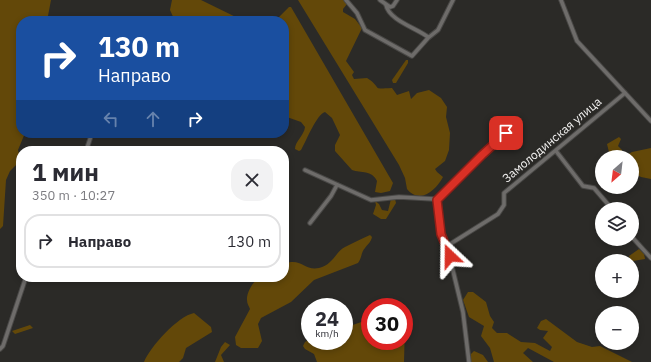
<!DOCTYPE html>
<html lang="ru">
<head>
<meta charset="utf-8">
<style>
  body { margin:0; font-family:"IBM Plex Sans",sans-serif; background:#f2f2f3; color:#2b2b33; height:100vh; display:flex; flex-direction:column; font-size:15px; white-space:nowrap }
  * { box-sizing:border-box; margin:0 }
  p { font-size:13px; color:#7c7c81 }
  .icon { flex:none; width:22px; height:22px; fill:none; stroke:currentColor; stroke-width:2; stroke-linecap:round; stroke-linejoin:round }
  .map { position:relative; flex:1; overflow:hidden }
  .side { position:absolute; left:16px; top:146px; width:273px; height:136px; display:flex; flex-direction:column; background:#fff; border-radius:16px; box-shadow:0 2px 6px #0003 }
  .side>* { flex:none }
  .top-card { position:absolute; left:16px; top:16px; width:273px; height:122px; border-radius:16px; box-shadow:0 2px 6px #0003; background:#1a4fa0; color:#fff; overflow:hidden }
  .needle { width:26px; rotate:208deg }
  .buttons { position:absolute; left:595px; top:150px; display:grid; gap:8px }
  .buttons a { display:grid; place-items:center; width:44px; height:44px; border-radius:50%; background:#fff; box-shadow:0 2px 6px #0003; font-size:20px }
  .speed { position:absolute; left:301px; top:298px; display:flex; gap:8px; font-size:20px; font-weight:700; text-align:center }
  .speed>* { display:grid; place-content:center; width:52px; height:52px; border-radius:50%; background:#fff; box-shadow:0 2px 6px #0003; line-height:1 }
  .speed small { font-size:10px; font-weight:400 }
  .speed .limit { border:6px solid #d22; background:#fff; color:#111 }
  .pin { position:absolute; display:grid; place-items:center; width:34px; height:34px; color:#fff; margin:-17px; border-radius:8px; box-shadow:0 2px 6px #0006 }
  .me { position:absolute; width:44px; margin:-22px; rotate:337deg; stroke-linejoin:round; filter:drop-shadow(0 0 3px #0008) }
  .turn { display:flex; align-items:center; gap:14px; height:84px; padding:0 16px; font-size:18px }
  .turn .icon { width:52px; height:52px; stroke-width:2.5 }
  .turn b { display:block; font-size:28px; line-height:34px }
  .lanes { display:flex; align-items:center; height:38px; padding:0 16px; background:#0003; justify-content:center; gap:20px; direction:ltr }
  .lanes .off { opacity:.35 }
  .round { display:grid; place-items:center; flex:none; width:42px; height:42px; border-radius:16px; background:#f2f2f3 }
  .summary { display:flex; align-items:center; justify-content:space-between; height:68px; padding:0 16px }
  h1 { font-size:24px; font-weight:800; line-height:30px }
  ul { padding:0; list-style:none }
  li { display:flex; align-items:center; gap:12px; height:54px; margin:0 8px 6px; padding:0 8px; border:2px solid #e1e1e2; border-radius:16px }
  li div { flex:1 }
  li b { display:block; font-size:15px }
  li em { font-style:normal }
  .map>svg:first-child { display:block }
  .green { fill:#634809 }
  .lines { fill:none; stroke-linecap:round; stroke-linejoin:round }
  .minor-casing { stroke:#494846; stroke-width:5.5 }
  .minor { stroke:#6e6c6a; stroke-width:3.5 }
  .route-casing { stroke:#8d1f18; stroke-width:10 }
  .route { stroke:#d93025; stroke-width:7 }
  .labels { text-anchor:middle; stroke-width:4; stroke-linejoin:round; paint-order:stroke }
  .street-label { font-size:12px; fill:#f3f2f1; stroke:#2b2a27 }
</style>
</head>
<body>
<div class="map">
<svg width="651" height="362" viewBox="0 0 651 362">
  <rect width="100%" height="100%" fill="#2b2a27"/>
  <g class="green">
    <path d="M0,0H51L47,21H21V133H25L18,150L20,158L19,162L10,171L6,180L3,226L0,229Z"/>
    <path d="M172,0H201L244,21H175L170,10Z"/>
    <path d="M298,0H346L347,4L343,9V12L355,19L362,28L346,61L354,72L352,75L354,79L367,78C384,89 369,89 392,88L397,95L409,91L411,99L417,93L429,90L441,98L447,107L446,117L450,133L449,150L445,161L435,169L437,172L443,177C436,190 420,205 407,189L405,178L399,165Z"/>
    <path d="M289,7H291L393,183L390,191L381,193L375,192L377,181C372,170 361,173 352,170L335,151V145L340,135L332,118L325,112C316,115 307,140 301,150L299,151L295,149C295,141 304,136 305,127L301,122L284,116V21H275Z"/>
    <path d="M406,60H408V63L396,83H393L392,80Z"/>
    <path d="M619,137L621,139L618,146L622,150V153L610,156L607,144Z"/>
    <path d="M651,148V179L641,177L632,172V166L635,164L632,161V157H623L632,152Z"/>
    <path d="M391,199H395L396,203L386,219H381L373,214L376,205L375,201L379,204L382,210L388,211Z"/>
    <path d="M370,235L372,237C371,242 368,244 365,248C361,252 362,258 358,263L314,280L291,302L261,318L258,324L262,341L258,348H241L236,345L235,337L250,309C249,306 247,304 247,300C246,293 254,279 261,277C268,275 277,277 284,277V264C301,257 304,271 319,268C333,265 337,250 345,247C353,243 361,239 370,235Z"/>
    <path d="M639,249L644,254L645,259L633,261L630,259L629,256Z"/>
    <path d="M468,292H473L486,302L490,316L494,322L492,328L497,333H507L521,342L535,343L550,351L552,347L543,338L548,331L540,330L537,328L541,321L546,319L577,342L592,347L600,346L632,362H554L528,348L523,353L533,362H494L490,348L481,336L484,326L469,317L463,300Z"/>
    <path d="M194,313L211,327L212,332L186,348L183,358L179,362H144C150,347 178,316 194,313Z"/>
    <path d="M370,319V341H404L405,324L404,362H317L314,354L305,349L303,346L305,342L310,339V341H344V328Z"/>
    <path d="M30,325L33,328L15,334L12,331Z"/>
    <path d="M225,342L230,345L221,355L224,362H215L221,347Z"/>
    <path d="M474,351L483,355L488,362H471V354Z"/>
  </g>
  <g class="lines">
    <g class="minor-casing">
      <g id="minor">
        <path d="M346,0L357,13L365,30L412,56L428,38L438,30L453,0"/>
        <path d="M380,0L390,7L393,6L397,0"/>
        <path d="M561,0L577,41L651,121"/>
        <path d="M386,5C389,20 416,28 428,37"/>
        <path d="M86,151L92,133"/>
        <path d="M556,151L583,186L594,188L612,209"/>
        <path d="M305,170L371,200L399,197L434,199L437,202L443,241L447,246"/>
        <path d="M437,200L481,155L506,133"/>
        <path d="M310,223L331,196L337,185"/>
        <path d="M632,237L651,258"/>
        <path d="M0,349L3,346L26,277"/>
        <path d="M469,362L463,312L447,246L498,214L504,205V193L625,93"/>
      </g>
    </g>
    <use href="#minor" class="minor"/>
  </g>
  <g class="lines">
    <g class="route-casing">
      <path id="route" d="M450,256L441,234L437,200L482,155L506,133"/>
    </g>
    <use href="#route" class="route"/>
  </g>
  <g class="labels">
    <g class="street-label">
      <text transform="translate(552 140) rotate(-40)" y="4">Замолодинская улица</text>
    </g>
  </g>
</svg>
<div class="buttons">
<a><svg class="needle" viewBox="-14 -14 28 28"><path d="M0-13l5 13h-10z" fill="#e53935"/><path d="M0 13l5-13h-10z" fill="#7c7c81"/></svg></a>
<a><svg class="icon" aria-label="layers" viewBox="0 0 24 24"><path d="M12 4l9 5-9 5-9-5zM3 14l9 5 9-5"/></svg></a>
<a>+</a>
<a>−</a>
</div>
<div class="speed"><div>24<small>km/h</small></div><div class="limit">30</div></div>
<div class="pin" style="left:506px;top:133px;background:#d93025"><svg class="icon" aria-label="arrive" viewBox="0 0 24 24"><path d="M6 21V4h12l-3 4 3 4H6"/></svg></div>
<svg class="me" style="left:450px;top:256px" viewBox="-20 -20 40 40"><path d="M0-17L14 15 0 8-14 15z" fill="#d93025" stroke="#fff" stroke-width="4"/></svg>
<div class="top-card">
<div class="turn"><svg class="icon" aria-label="right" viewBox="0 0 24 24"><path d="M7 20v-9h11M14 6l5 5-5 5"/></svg><div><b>130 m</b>Направо</div></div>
<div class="lanes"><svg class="icon off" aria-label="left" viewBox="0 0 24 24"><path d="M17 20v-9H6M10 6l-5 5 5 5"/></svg><svg class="icon off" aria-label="ahead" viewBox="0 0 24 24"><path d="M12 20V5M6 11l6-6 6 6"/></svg><svg class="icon" aria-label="right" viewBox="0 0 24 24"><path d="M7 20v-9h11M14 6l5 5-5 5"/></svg></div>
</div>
<section class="side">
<div class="summary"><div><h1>1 мин</h1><p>350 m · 10:27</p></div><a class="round"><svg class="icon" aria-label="close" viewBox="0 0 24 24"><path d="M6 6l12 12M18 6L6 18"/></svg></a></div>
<ul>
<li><svg class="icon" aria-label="right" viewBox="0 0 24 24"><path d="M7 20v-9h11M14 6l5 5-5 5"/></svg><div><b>Направо</b></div><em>130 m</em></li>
</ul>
</section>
</div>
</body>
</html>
